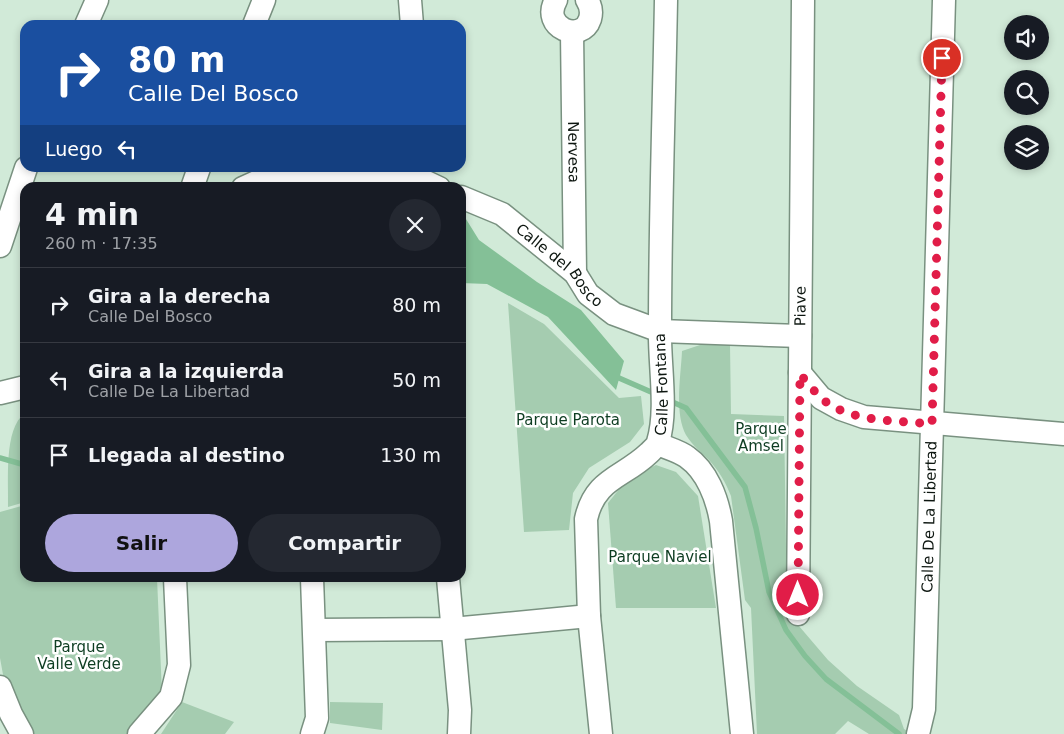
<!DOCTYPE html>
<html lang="es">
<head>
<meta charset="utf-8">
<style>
  body { margin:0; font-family:"DejaVu Sans",sans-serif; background:#242831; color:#f1f3f6; height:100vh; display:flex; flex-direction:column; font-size:19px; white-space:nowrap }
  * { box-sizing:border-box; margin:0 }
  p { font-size:16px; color:#9ea1a6 }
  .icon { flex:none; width:28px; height:28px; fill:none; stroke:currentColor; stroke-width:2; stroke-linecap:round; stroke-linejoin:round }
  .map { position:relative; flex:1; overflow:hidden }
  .details { position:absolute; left:20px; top:182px; width:446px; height:400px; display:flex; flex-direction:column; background:#171b24; border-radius:15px; box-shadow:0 2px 8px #0003 }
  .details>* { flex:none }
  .guide { position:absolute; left:20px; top:20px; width:446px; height:152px; border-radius:15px; box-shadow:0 2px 8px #0003; background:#1a4fa0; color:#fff; overflow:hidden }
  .controls { position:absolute; left:1004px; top:15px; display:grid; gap:10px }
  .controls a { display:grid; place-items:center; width:45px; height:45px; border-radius:50%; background:#171b24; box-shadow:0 2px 8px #0003; font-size:25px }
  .pin { position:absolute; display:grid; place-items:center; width:42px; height:42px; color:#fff; margin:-21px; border:2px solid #fff; border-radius:50%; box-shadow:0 1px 5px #0007 }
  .me { position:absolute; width:55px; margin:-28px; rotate:0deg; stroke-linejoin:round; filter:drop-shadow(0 0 4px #0008) }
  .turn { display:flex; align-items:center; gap:18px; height:105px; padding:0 25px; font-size:22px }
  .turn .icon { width:65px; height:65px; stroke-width:2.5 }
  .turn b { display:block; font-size:35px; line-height:42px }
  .then { display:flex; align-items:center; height:48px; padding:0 25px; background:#0003; gap:10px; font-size:19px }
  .round { display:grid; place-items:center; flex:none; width:52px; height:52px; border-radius:26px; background:#242831 }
  .headline { display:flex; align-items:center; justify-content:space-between; height:85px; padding:0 25px }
  h1 { font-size:30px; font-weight:800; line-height:38px }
  .button { display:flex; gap:10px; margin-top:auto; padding:10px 25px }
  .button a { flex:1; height:58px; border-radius:30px; background:#ada6dd; color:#111; font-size:20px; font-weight:800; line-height:58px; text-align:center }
  .button a+a { background:#242831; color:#f1f3f6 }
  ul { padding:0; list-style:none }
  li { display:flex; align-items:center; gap:15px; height:75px; padding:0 25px; border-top:1px solid #363941 }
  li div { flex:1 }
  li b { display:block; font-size:19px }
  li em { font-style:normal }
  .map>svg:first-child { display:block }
  .green { fill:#a5ccb0 }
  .water { fill:#84c097 }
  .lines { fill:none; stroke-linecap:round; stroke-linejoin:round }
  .stream { stroke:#84c097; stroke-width:5.5 }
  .street-casing { stroke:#799180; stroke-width:25 }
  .street { stroke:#fff; stroke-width:22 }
  .route { stroke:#e11d48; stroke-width:9; stroke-dasharray:0 16.2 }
  .labels { text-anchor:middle; stroke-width:5; stroke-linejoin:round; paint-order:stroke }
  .street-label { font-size:15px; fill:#0d1610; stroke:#fff }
  .park-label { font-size:15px; fill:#0e3d22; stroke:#fff }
</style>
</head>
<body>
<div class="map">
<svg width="1064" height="734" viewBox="0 0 1064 734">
  <rect width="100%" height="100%" fill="#d1ead8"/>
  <g class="green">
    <path d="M508,303L544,324L619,398L641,396L644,424L630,442L589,468L573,493L569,530L524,532Z"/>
    <path d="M703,344L730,345L731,414L784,416L787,612L828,660L857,686L899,715L904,729L913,734H869L848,721L835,734H757L751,608L745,600L731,496C726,483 719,471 709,460C701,452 692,445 686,435C674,413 681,375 682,351Z"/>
    <path d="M25,413V502L8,507C9,482 3,429 25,413Z"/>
    <path d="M656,465L676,472L698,496L716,608H616L608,503L628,478Z"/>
    <path d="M25,505V578H157L162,693L129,734H30L4,680L0,658V512Z"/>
    <path d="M182,702L234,722L225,734H161Z"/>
    <path d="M330,702L383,703L382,730L330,723Z"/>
  </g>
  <path class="water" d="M461,211L479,240L537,282L581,310L624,361L616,390L548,317L487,284L461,283Z"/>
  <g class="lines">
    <g class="stream">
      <path d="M615,374L619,378L658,395"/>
      <path d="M668,400L686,408L745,487L756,528L769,592L786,630L805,656L826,679L899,734"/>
      <path d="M0,458L25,465"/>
    </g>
    <g class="street-casing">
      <g id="street">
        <path d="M410,0L412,25"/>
        <path d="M556,0C540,28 582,44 590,19C592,12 591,6 587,0"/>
        <path d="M86,25L97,0"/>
        <path d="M254,25L264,0"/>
        <path id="s1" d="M572,32L575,273"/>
        <path d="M192,188L199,168"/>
        <path d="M243,188L272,175L305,176L337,180L381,173L422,180L439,188"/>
        <path id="s2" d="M461,197L502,214L575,273L588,294L614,314L660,331L800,336"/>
        <path d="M0,246L26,168"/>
        <path d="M800,373L821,398L841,409L864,417L1064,434"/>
        <path d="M0,393L25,387"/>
        <path d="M658,444C667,448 679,451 687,457C707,471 717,498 721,521L742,734"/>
        <path d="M448,578L460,710L459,734"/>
        <path id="s3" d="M798,614L803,0"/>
        <path d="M315,630L452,629L589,616"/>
        <path d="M0,687L11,714L22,734"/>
        <path d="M139,734L171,697L179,665L175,578"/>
        <path d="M312,734L317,718L312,578"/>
        <path id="s4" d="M601,734L589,616L586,519C595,478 623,478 649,453C652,450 657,446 658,442C668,410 659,363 660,329C660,219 664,110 666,0"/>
        <path id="s5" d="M918,734L924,709L944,0"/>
      </g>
    </g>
    <use href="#street" class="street"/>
  </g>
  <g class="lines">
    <path class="route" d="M798,595L800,374C806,381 813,390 820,397C848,423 896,420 932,424L942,58"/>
  </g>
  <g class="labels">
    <g class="street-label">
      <text dy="5" stroke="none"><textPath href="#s1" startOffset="120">Nervesa</textPath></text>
      <text dy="5" stroke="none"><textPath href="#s2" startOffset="122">Calle del Bosco</textPath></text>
      <text dy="5" stroke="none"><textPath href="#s3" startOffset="308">Piave</textPath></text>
      <text dy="5" stroke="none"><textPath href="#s4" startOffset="382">Calle Fontana</textPath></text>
      <text dy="5" stroke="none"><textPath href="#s5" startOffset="218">Calle De La Libertad</textPath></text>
    </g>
    <g class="park-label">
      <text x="568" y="425">Parque Parota</text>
      <text x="761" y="434">Parque<tspan x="761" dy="17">Amsel</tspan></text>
      <text x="660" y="562">Parque Naviel</text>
      <text x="79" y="652">Parque<tspan x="79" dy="17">Valle Verde</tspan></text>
    </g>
  </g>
</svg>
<div class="controls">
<a><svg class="icon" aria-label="sound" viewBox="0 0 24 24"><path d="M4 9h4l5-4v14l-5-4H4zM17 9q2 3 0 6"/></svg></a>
<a><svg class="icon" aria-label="search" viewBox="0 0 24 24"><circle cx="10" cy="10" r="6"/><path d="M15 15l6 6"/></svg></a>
<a><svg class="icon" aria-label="layers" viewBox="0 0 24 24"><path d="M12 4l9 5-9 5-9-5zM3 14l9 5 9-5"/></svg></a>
</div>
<div class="pin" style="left:942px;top:58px;background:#d93025"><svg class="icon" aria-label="arrive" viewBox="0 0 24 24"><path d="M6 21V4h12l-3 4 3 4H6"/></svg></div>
<svg class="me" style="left:798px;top:595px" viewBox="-20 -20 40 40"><circle r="17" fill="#e11d48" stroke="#fff" stroke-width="3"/><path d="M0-11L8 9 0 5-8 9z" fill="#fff"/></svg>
<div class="guide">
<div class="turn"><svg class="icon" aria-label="right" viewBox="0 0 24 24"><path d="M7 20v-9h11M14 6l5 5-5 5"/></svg><div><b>80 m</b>Calle Del Bosco</div></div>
<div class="then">Luego<svg class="icon" aria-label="left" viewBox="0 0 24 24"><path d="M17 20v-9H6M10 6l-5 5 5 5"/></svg></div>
</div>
<section class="details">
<div class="headline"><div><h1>4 min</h1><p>260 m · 17:35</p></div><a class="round"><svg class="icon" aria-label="close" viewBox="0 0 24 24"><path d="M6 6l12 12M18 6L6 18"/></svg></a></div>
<ul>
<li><svg class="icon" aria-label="right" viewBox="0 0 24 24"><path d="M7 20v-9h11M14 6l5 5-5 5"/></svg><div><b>Gira a la derecha</b><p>Calle Del Bosco</p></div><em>80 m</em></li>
<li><svg class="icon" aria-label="left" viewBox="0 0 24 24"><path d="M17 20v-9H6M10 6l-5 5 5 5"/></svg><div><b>Gira a la izquierda</b><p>Calle De La Libertad</p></div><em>50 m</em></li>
<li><svg class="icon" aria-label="arrive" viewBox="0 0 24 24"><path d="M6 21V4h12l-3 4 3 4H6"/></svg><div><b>Llegada al destino</b></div><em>130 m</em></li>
</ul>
<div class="button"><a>Salir</a><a>Compartir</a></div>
</section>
</div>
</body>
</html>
